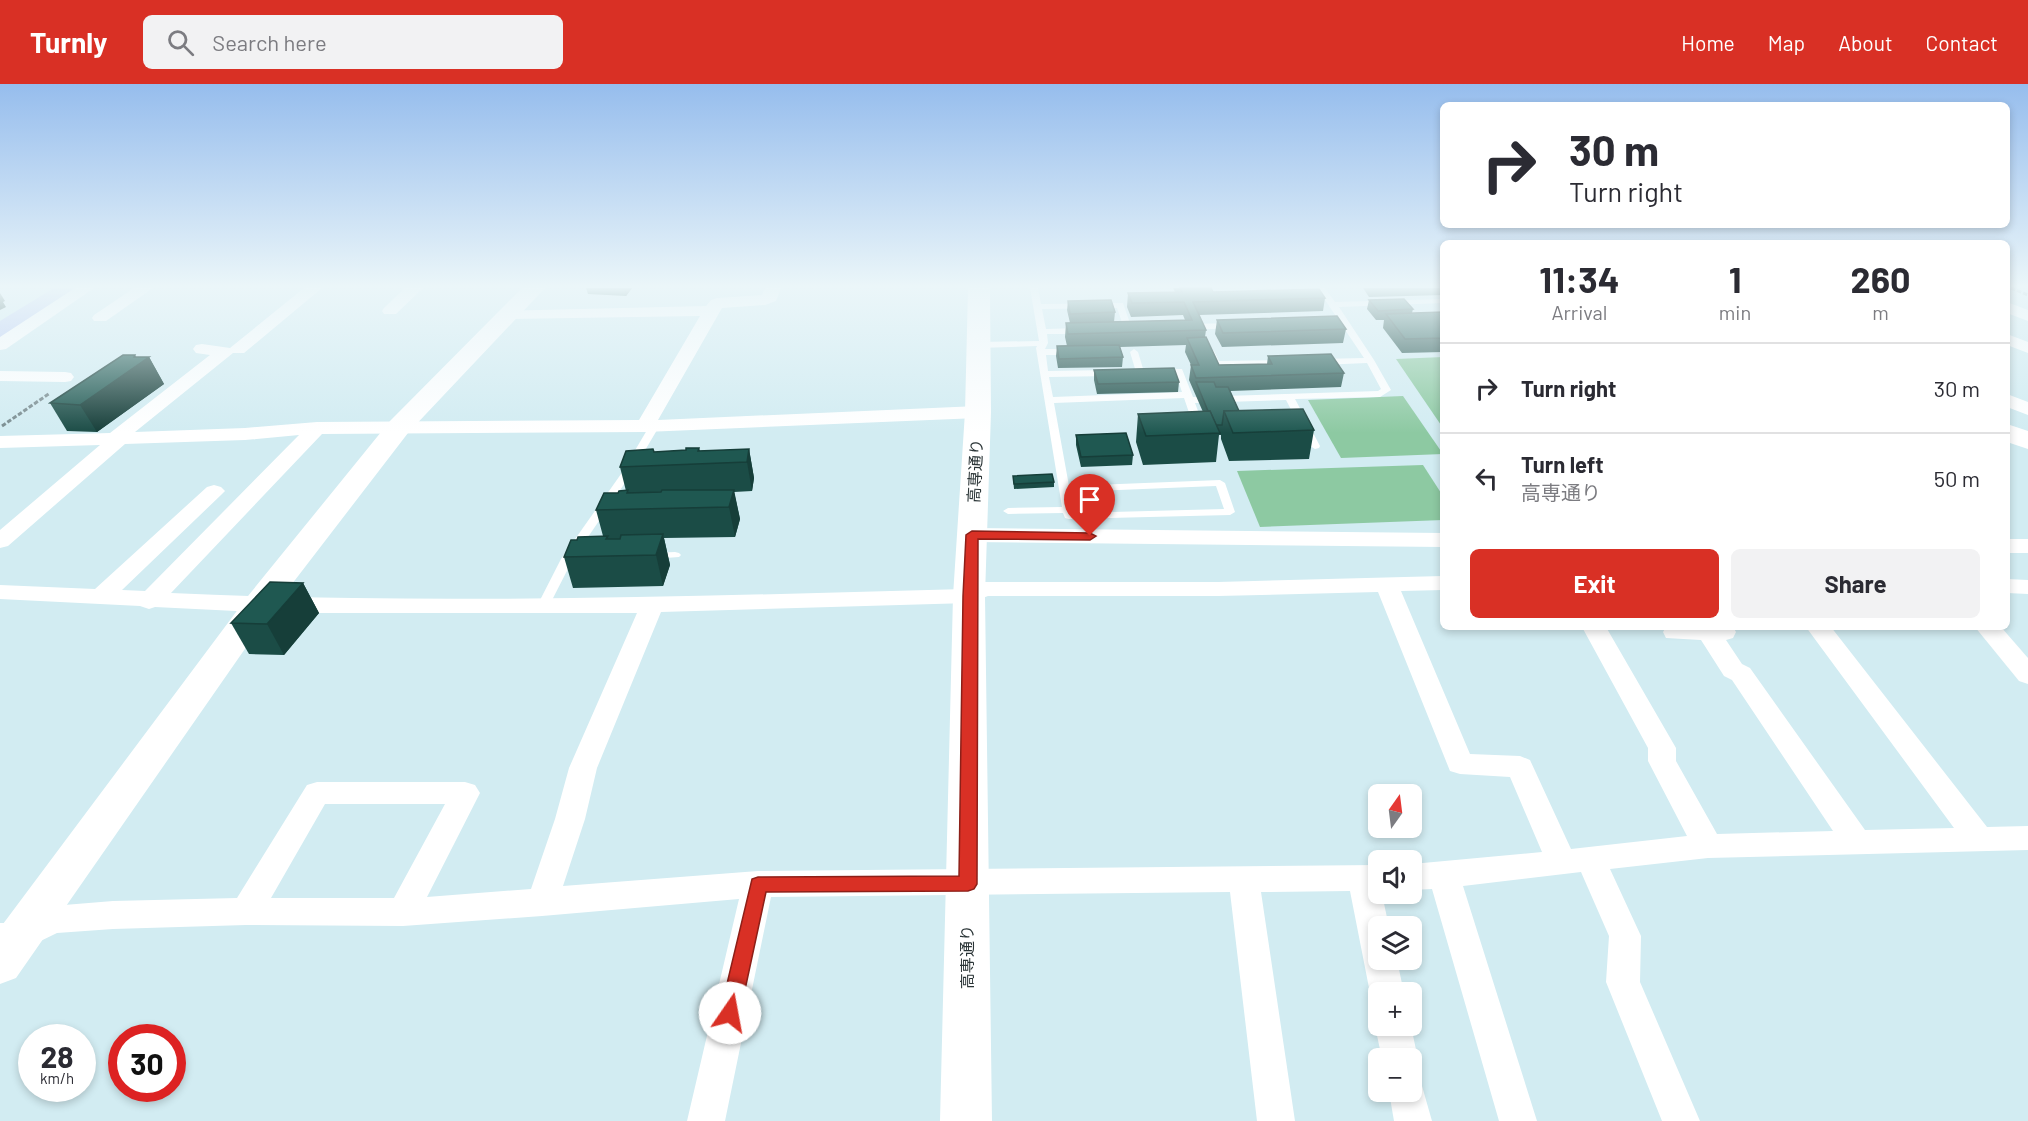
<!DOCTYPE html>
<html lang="en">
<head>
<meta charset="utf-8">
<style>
  body { margin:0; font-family:Barlow,"Noto Sans JP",sans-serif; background:#f2f2f3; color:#2b2b33; height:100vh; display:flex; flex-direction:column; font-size:22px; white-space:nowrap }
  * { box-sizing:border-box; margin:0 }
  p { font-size:20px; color:#7c7c81 }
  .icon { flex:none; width:33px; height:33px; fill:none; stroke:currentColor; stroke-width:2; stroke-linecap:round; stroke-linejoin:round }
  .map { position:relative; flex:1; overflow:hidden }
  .sheet { position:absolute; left:1440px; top:156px; width:570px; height:390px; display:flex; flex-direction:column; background:#fff; border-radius:9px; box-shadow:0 3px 9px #0003 }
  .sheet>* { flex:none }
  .top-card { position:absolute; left:1440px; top:18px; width:570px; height:126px; border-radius:9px; box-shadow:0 3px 9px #0003; background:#fff; color:#2b2b33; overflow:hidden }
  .needle { width:39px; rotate:14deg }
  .buttons { position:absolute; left:1368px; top:700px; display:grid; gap:12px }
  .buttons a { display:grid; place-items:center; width:54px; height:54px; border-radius:9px; background:#fff; box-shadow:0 3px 9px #0003; font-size:30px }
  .speed { position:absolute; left:18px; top:940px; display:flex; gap:12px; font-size:30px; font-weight:700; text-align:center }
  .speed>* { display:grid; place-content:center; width:78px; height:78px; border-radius:50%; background:#fff; box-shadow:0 3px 9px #0003; line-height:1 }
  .speed small { font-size:15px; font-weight:400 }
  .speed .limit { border:9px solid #d22; background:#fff; color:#111 }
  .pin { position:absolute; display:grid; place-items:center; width:51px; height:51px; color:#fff; margin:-62px -26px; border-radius:50% 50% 50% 0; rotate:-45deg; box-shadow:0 0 6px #0007 }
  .pin .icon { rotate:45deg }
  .me { position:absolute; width:66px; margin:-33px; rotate:12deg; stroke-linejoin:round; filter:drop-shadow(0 0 4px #0008) }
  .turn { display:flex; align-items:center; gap:21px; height:126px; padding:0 30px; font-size:27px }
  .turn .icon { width:78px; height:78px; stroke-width:2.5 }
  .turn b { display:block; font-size:42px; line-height:51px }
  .eta { display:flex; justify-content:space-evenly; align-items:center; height:102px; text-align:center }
  .eta b { font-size:36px; font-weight:700; line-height:42px }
  .cta { display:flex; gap:12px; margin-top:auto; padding:12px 30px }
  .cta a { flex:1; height:69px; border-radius:9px; background:#d93025; color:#fff; font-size:24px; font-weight:700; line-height:69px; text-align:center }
  .cta a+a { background:#f2f2f3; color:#2b2b33 }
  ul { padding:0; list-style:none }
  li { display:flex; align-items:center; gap:18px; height:90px; padding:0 30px; border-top:2px solid #e1e1e2 }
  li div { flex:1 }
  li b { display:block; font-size:22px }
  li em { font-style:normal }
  header { display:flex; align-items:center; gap:36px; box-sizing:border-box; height:84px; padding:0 30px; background:#d93025; color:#fff }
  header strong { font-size:28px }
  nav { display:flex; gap:33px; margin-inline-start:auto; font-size:21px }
  .search { width:420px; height:54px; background:#f2f2f3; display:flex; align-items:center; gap:15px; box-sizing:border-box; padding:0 21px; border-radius:9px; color:#7c7c81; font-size:22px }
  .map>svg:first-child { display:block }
  .green { fill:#8dc9a2 }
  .water { fill:#bbcaf4 }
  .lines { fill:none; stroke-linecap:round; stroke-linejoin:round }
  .path { stroke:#798b8f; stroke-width:3; stroke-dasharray:4.5 2; stroke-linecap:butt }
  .lane { fill:#fff; fill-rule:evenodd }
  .street { fill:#fff; fill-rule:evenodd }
  .secondary { fill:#fff; fill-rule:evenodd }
  .wall { fill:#1b4c46 }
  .shaded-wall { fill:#163e39 }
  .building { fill:#1f5851; stroke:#163e39; stroke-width:1.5 }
  .route { fill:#d93025; stroke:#8d1f18; stroke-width:1.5 }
  .labels { text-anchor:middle; stroke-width:6; stroke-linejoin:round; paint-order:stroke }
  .street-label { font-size:16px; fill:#2a3436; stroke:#fff }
</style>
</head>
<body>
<header>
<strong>Turnly</strong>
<div class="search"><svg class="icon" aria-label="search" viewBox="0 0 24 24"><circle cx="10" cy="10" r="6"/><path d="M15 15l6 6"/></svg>Search here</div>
<nav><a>Home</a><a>Map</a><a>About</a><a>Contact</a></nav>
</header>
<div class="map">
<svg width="2028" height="1037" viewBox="0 0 2028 1037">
  <rect width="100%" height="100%" fill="#d2ecf2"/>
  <g class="green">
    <path d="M1443,273V344L1396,275Z"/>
    <path d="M1403,312L1443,370L1341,374L1308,316Z"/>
    <path d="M1423,381L1443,412V436L1260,443L1237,387Z"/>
  </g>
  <path class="water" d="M54,204H78L0,254V237Z"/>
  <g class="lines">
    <g class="path">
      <path d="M2011,204L2028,211"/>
      <path d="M2,342L50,309"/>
    </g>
    <g class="lane">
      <path d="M1030,204H1038L1041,220L1123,219L1132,245L1125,247L1117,224L1042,225L1046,245L1079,244L1083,247L1079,250H1047L1048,259L1045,265H1072L1076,268L1072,271H1046L1048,287L1109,286L1113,289L1109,292L1049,293L1053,313L1182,308L1176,290L1160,291L1156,288L1160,285H1182L1193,313L1378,307L1381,305L1367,279L1320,281L1316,278L1320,275L1364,274L1317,204H1325L1335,218L1443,215V219L1339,223L1374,276L1391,306L1380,313L1295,315L1320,362L1319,364L1315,365L1310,362L1286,316L1195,319L1204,343L1199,346L1194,343L1184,314L1054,319L1069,402L1220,396L1225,399L1235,428L1230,431L1069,435L1065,434L1063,429L1008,430L1003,427L1008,424L1062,423L1036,264L1037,262L978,264L974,261L978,258L1039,257ZM1216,402L1224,425L1074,429L1070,408Z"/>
      <path d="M1232,239L1236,242L1235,244L1190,246L1186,243L1190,240Z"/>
      <path d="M1134,265L1138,268L1144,288L1143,290H1137L1136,288L1130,268Z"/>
      <path d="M1211,266L1214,267L1219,277L1282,276L1286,279L1282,282L1216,283L1212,280L1207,269Z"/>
      <path d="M655,338L660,341L631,390L573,475L549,522L543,526L539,525L537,522L561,475L621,390L650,341Z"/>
      <path d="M675,468L679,469L681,471L679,473L652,475L646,472L652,469Z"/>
    </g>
    <g class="street">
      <path d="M75,204H94L6,265L0,266V253Z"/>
      <path d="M134,204H153L106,237H94L92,234L94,231Z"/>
      <path d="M304,204H322L244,269H233L135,348L245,344L317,338L639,336L700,232L508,235L500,230L502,227L706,222L711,216L717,214L762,211L765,204H781L776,217L765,221L722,224L658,336L978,322L985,324L987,328L985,332L978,334L645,348L322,350L171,509C435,521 701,512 965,505L984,498H1218L1443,492V506L1401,507L1470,670L1520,672L1530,676L1571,765L1687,752L1648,677V664L1582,543H1606L1676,664V677L1717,750L1833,747L1732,596L1724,592L1701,556L1666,554L1663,548L1666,543H1733L1736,548L1733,554L1726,556L1742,580L1750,584L1865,746L1954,744L1806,543H1831L1987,743L2028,742V766L1708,774L1610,785L1641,852L1640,898L1700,1037H1662L1606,898L1609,852L1581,788L1463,802L1537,1037H1499L1432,805L1412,806V780L1542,768L1510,693L1460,690L1450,687L1378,508L1218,512H988L969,519L661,528L597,684L585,735L563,802L758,787L1378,781V810H1382L1389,843H1378V876H1397L1404,909H1378V921L1375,920L1370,909L1350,807L1261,808L1295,1037H1257L1230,808L771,813L725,1037H687L739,815L542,832L403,842L246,841L113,845L57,849L20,867H0V839H16L52,822L113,817L237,814L307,701L317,698H465L475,701L480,709L427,813L531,805L555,735L569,684L637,529H274L155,523L149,525L140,522L0,515V501L95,505L207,403L214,401L221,403L225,407L221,411L122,506L145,507L299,351L245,356L125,360L8,462L0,464V446L100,361L0,364V352L110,349L210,271L196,269L193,265L196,261L202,260L230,264ZM325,720H445L394,814H271Z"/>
      <path d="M405,204H423L396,230H384L382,227L384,224Z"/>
      <path d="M2007,218L2028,226V237L2007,229Z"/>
      <path d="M2007,250L2028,258V269L2007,261Z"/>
      <path d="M0,287L65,288L71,289L74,293L71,297L65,298L0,297Z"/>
      <path d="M2007,310L2028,318V331L2007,323Z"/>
      <path d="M972,444L1443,449V463L972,458L964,456L961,451L964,446Z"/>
      <rect x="2007" y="455" width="21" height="14"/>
      <path d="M2007,495L2028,496V510L2007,509Z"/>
      <path d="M1975,543H2001L2028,574V600L2019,597Z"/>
      <path d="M1378,935V942H1411L1418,975L1413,987L1412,975H1382L1375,942Z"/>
      <path d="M1412,992L1420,995L1432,1037H1394L1389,1008H1412Z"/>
    </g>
    <g class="secondary">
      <path d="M522,204H545L408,349L272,526L16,894L0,900V844L248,512L390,337Z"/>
      <path d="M968,204H990L991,328L985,512L992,1037H940L953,512L965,328Z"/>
      <path d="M2007,340L2028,347V365L2007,358Z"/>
    </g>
  </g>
  <g class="wall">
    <path d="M586,204H632L626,212L588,210Z"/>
    <path d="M1173,204H1211L1213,208L1325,214L1323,227L1199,231L1206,246L1205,253L1219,281L1267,280L1268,272L1344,289L1341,303L1230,307L1239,327L1314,346L1309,375L1229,377L1221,355V351H1219L1216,378L1143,381L1136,358L1138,330L1203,328L1189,296L1191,281L1185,268L1186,261L1120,263L1123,273L1122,283L1058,284L1056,272L1057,262H1067L1065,253L1066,239L1185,236L1183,231L1131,233L1127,223L1128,209L1175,208Z"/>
    <path d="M1345,204H1443V211L1369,213L1363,204Z"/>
    <path d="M1369,216L1413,225L1412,229L1443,228V268L1402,269L1383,244L1384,236H1376L1367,225Z"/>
    <path d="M1068,217L1115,228L1114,238L1070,239L1067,226Z"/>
    <path d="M1217,236L1346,245L1343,259L1222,263L1215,250Z"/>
    <path d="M135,273H149L164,300L97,348L67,347L50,319Z"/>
    <path d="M1094,286L1179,298L1178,308L1097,310L1094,296Z"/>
    <path d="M1076,351L1133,371L1132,381L1081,383L1076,361Z"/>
    <path d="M699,364L700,367L749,365L754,394L752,407L734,408L740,435L735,453L664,454L670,481L663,502L573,504L564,473L577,456L603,452L596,426L618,409L626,407L620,383L654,368L686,366Z"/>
    <path d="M1013,392L1054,398V403L1014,405Z"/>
    <path d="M303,499L319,529L284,571L249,570L231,539Z"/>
  </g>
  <g class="shaded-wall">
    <path d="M624,204H632L626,212Z"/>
    <path d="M0,209L5,217L3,218L6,223L0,226Z"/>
    <path d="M135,271L139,280L149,273L164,300L97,348L80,321L134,273Z"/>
    <path d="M749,365L754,394L752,407L747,378Z"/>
    <path d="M734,406L740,435L735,453L729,423Z"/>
    <path d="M663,450L670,481L663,502L656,471Z"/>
    <path d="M303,499L319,529L284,571L267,540Z"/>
  </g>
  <g class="building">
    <path d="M1180,204H1211L1213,208L1319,205L1325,214L1193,218L1206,246L1068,250L1066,239L1192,236L1184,218L1132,219L1128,209L1182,208Z"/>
    <path d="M1404,215L1413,225L1378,227L1369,216Z"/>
    <path d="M1111,216L1115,228L1070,230L1068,217Z"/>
    <path d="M1443,228V254L1405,255L1386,230Z"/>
    <path d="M1337,232L1346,245L1223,249L1217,236Z"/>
    <path d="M1206,253L1219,281L1272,280L1268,272L1331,270L1344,289L1196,294L1191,281H1199L1187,254Z"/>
    <path d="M1119,261L1123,273L1059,275L1057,262Z"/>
    <path d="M123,271H135L134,273H149L80,321L50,319Z"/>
    <path d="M1174,284L1179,298L1098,300L1094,286Z"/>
    <path d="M1196,298H1214L1216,303H1228L1239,327H1224L1222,341H1216L1210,327H1208Z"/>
    <path d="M1303,325L1314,346L1233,349L1224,327Z"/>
    <path d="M1210,327L1220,349L1146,352L1138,330Z"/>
    <path d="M1126,349L1133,371L1081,373L1076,351Z"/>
    <path d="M686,364H699L698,367L749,365L747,378L620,383L626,367L653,365L654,368L686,366Z"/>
    <path d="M1052,390L1054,398L1014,400L1013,392Z"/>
    <path d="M628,406L627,409L661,408L662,406H734L729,423L596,426L604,409H618L619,407Z"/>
    <path d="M663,450L656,471L564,473L571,456H577L578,453L608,452L606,455H620L621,451Z"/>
    <path d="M270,498L303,499L267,540L231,539Z"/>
  </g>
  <linearGradient id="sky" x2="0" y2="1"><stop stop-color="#96bded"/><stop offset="0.58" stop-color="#ebf6f9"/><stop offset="1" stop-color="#ebf6f9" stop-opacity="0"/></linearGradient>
  <rect width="2028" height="349" fill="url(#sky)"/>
  <path class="route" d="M972,447L1090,449L1096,452L1090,456L978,455L977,800L974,805L968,807L766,808L740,929L737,936L730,938L723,936L720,929L752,795L758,793L959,792L963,512L966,451Z"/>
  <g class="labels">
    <g class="street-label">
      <text transform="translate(975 387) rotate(-87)" y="6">高専通り</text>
      <text transform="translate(967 873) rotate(-90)" y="6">高専通り</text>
    </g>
  </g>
</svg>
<div class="buttons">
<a><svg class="needle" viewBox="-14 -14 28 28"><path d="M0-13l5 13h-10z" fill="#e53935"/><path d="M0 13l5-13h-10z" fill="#7c7c81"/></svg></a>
<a><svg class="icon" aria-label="sound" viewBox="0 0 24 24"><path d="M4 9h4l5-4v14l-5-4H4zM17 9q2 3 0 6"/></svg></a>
<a><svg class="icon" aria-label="layers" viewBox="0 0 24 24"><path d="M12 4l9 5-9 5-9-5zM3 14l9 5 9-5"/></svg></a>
<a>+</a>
<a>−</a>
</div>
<div class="speed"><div>28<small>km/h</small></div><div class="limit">30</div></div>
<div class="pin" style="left:1090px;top:452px;background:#d93025"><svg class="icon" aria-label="arrive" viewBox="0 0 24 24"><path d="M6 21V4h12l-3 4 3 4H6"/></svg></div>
<svg class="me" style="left:730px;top:929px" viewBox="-20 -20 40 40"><circle r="19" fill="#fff"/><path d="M0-13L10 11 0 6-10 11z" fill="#d93025"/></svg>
<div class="top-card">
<div class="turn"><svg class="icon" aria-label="right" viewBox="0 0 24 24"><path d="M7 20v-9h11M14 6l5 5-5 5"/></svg><div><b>30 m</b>Turn right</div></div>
</div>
<section class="sheet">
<div class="eta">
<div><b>11:34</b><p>Arrival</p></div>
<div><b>1</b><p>min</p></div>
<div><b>260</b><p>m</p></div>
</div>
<ul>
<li><svg class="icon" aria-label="right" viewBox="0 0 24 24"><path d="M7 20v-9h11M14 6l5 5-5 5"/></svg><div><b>Turn right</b></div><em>30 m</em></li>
<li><svg class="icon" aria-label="left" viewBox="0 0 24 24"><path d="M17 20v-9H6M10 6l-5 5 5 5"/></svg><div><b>Turn left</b><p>高専通り</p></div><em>50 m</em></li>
</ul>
<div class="cta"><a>Exit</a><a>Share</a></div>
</section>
</div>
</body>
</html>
